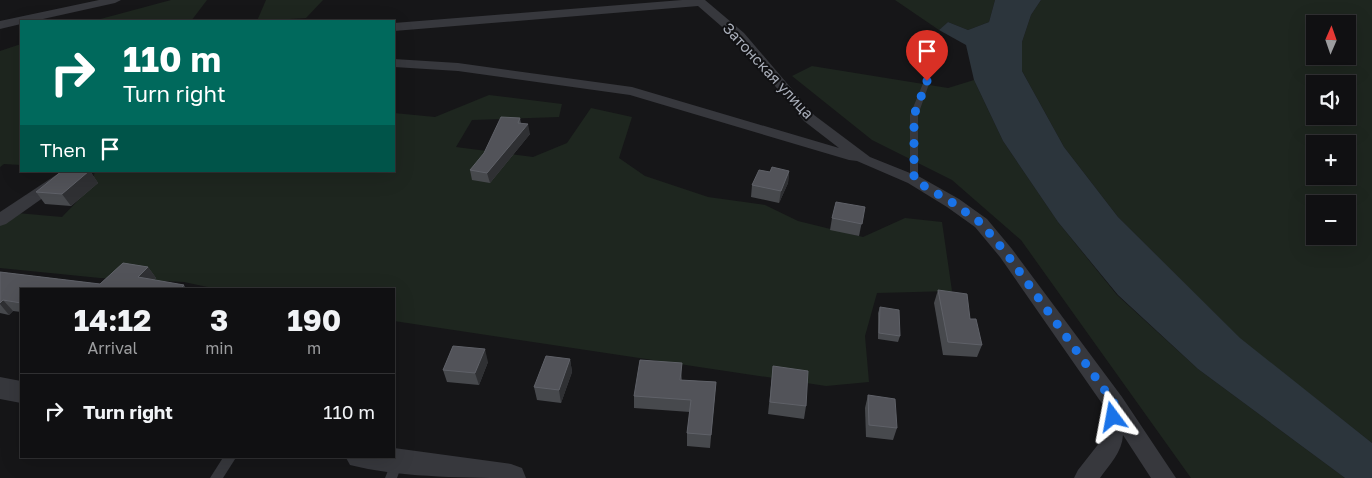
<!DOCTYPE html>
<html lang="en">
<head>
<meta charset="utf-8">
<style>
  body { margin:0; font-family:"Golos Text",sans-serif; background:#19191b; color:#f1f3f6; height:100vh; display:flex; flex-direction:column; font-size:19px; white-space:nowrap }
  * { box-sizing:border-box; margin:0 }
  p { font-size:16px; color:#9c9d9f }
  .icon { flex:none; width:28px; height:28px; fill:none; stroke:currentColor; stroke-width:2; stroke-linecap:round; stroke-linejoin:round }
  .map { position:relative; flex:1; overflow:hidden }
  .panel { position:absolute; left:20px; top:288px; width:375px; height:170px; display:flex; flex-direction:column; background:#101012; border-radius:0px; box-shadow:0 5px 20px #0002,0 0 0 1px #303032 }
  .panel>* { flex:none }
  .guide { position:absolute; left:20px; top:20px; width:375px; height:152px; border-radius:0px; box-shadow:0 5px 20px #0002,0 0 0 1px #303032; background:#00695c; color:#fff; overflow:hidden }
  .needle { width:32px; rotate:2deg }
  .buttons { position:absolute; left:1306px; top:15px; display:grid; gap:10px }
  .buttons a { display:grid; place-items:center; width:50px; height:50px; border-radius:0px; background:#101012; box-shadow:0 5px 20px #0002,0 0 0 1px #303032; font-size:25px }
  .pin { position:absolute; display:grid; place-items:center; width:42px; height:42px; color:#fff; margin:-51px -21px; border-radius:50% 50% 50% 0; rotate:-45deg; box-shadow:0 0 5px #0007 }
  .pin .icon { rotate:45deg }
  .me { position:absolute; width:55px; margin:-28px; rotate:347deg; stroke-linejoin:round; filter:drop-shadow(0 0 4px #0008) }
  .turn { display:flex; align-items:center; gap:18px; height:105px; padding:0 20px; font-size:22px }
  .turn .icon { width:65px; height:65px; stroke-width:2.5 }
  .turn b { display:block; font-size:35px; line-height:42px }
  .then { display:flex; align-items:center; height:48px; padding:0 20px; background:#0003; gap:10px; font-size:19px }
  .eta { display:flex; justify-content:space-evenly; align-items:center; height:85px; text-align:center }
  .eta b { font-size:30px; font-weight:700; line-height:35px }
  ul { padding:0; list-style:none }
  li { display:flex; align-items:center; gap:15px; height:75px; padding:0 20px; border-top:1px solid #303032 }
  li div { flex:1 }
  li b { display:block; font-size:19px }
  li em { font-style:normal }
  .map>svg:first-child { display:block }
  .green { fill:#1e261f; fill-rule:evenodd }
  .water { fill:#2c353c }
  .lines { fill:none; stroke-linecap:round; stroke-linejoin:round }
  .service { fill:#37383d; fill-rule:evenodd }
  .minor { fill:#37383d; fill-rule:evenodd }
  .tertiary { fill:#37383d; fill-rule:evenodd }
  .wall { fill:#47494d }
  .shaded-wall { fill:#2f3033 }
  .building { fill:#525359; stroke:#5f6168 }
  .route { stroke:#1a73e8; stroke-width:9; stroke-dasharray:0 16.2 }
  .labels { text-anchor:middle; stroke-width:4; stroke-linejoin:round; paint-order:stroke }
  .street-label { font-size:15px; fill:#a8adb8; stroke:#111113 }
</style>
</head>
<body>
<div class="map">
<svg width="1372" height="478" viewBox="0 0 1372 478">
  <rect width="100%" height="100%" fill="#161618"/>
  <g class="green">
    <path d="M171,0H207L191,21H93Z"/>
    <path d="M266,0H323L306,18L257,21Z"/>
    <path d="M895,0H995L989,22L968,30L948,22L939,30Z"/>
    <path d="M1041,0H1372V443L1240,339L1118,217L1064,147L1022,71V42L1031,15ZM1315,24H1348V56H1315ZM1315,84H1348V116H1315ZM1315,144H1348V176H1315ZM1315,204H1348V236H1315Z"/>
    <path d="M21,44V165L4,164L0,167V51Z"/>
    <path d="M812,66L948,88L974,80L1003,141L1058,222L1117,295L1198,369L1345,478H1191L1021,240L952,180L872,140L792,76Z"/>
    <path d="M489,95L562,104L559,117L472,120L456,147L533,157L567,143L591,108L632,117L619,158L645,176L708,197L765,205L798,221L863,237L905,218L942,222L952,291L877,293L865,336L869,382L826,386L394,321V289H217L184,282L100,278L0,268V225L17,213L62,217L91,187L95,171H280L284,173L294,171H394V113L435,117Z"/>
  </g>
  <path class="water" d="M995,0H1041L1031,15L1022,42V71L1064,147L1118,217L1240,338L1372,443V478H1345L1198,369L1118,295L1058,222L1003,141L974,80L966,45L939,30L948,22L968,30L989,22Z"/>
  <g class="lines">
    <g class="service">
      <path d="M927,79L930,81L918,115V180L914,182L910,180V115L924,81Z"/>
      <path d="M224,456H237L223,478H210Z"/>
      <path d="M397,457L401,458L403,462L397,478H385L393,458Z"/>
    </g>
    <g class="minor">
      <path d="M99,0H121L115,3L34,21H21V24L0,29V21Z"/>
      <path d="M682,0H705L744,33L814,115L870,157L920,177L959,199L987,219L1012,249L1122,397L1176,478H1151L1123,435C1122,452 1110,464 1100,478H1074L1078,470L1100,442L1103,405L1000,257L975,227L947,207L908,183L857,161L849,160L630,95L458,71L394,67V59L458,63L632,87L839,148L804,121L736,39L698,6L394,31V23Z"/>
      <path d="M62,171H81L6,224L0,226V212Z"/>
    </g>
    <g class="tertiary">
      <path d="M0,377L21,381V403L0,399Z"/>
      <path d="M394,448L511,464L522,468L526,478C471,478 401,478 350,465L345,456H394Z"/>
    </g>
  </g>
  <g class="wall">
    <path d="M520,118L521,124L530,134L490,183L472,180L470,170Z"/>
    <path d="M62,171H90L98,183L71,206L45,204L36,192Z"/>
    <path d="M789,171L788,183L779,203L751,197L752,185L770,172Z"/>
    <path d="M865,207L859,236L830,230L832,218Z"/>
    <path d="M123,263L148,267L156,278L154,280L184,285L186,289H21V312L13,311L9,315L0,313V272L100,284Z"/>
    <path d="M938,290L970,319L982,345L977,357L943,355L934,303Z"/>
    <path d="M880,307L900,336L898,342L878,339V313Z"/>
    <path d="M570,359L572,372L561,403L537,400L534,387Z"/>
    <path d="M488,362L479,385L447,382L443,370Z"/>
    <path d="M682,363V380L716,382L710,448L687,446V433L690,412L634,408V396Z"/>
    <path d="M773,366L806,406L804,419L768,414Z"/>
    <path d="M868,395L897,428L893,440L866,437L865,408Z"/>
  </g>
  <g class="shaded-wall">
    <path d="M528,124L530,134L490,183L487,173Z"/>
    <path d="M89,171H90L98,183L71,206L62,194Z"/>
    <path d="M789,171L788,183L779,203L781,191Z"/>
    <path d="M148,267L156,278L145,289L138,277Z"/>
    <path d="M3,300L13,311L9,315L0,304V303Z"/>
    <path d="M485,349L488,362L479,385L475,373Z"/>
    <path d="M570,359L572,372L561,403L559,390Z"/>
    <path d="M682,363V375L680,392V380Z"/>
  </g>
  <g class="building">
    <path d="M501,117L520,118L518,123L528,124L487,173L470,170L484,153Z"/>
    <path d="M772,167L789,171L781,191L752,185L759,170L770,172Z"/>
    <path d="M62,171H89L62,194L36,192Z"/>
    <path d="M836,202L865,207L862,224L832,218Z"/>
    <path d="M123,263L148,267L138,277L184,285L180,289H21V303L3,300L0,303V272L100,284Z"/>
    <path d="M938,290L967,294L970,319H976L982,345L948,342Z"/>
    <path d="M880,307L899,310L900,336L879,333Z"/>
    <path d="M453,346L485,349L475,373L443,370Z"/>
    <path d="M546,356L570,359L559,390L534,387Z"/>
    <path d="M640,360L682,363L680,380L716,382L711,435L687,433L691,400L634,396Z"/>
    <path d="M773,366L808,371L806,406L770,402Z"/>
    <path d="M868,395L895,399L897,428L869,425Z"/>
  </g>
  <g class="lines">
    <path class="route" d="M927,81L914,115V180L953,203L981,223L1006,253L1114,403L1113,417"/>
  </g>
  <g class="labels">
    <g class="street-label">
      <text transform="translate(768 71) rotate(47)" y="5">Затонская улица</text>
    </g>
  </g>
</svg>
<div class="buttons">
<a><svg class="needle" viewBox="-14 -14 28 28"><path d="M0-13l5 13h-10z" fill="#e53935"/><path d="M0 13l5-13h-10z" fill="#9c9d9f"/></svg></a>
<a><svg class="icon" aria-label="sound" viewBox="0 0 24 24"><path d="M4 9h4l5-4v14l-5-4H4zM17 9q2 3 0 6"/></svg></a>
<a>+</a>
<a>−</a>
</div>
<div class="pin" style="left:927px;top:81px;background:#d93025"><svg class="icon" aria-label="arrive" viewBox="0 0 24 24"><path d="M6 21V4h12l-3 4 3 4H6"/></svg></div>
<svg class="me" style="left:1113px;top:417px" viewBox="-20 -20 40 40"><path d="M0-17L14 15 0 8-14 15z" fill="#1a73e8" stroke="#fff" stroke-width="4"/></svg>
<div class="guide">
<div class="turn"><svg class="icon" aria-label="right" viewBox="0 0 24 24"><path d="M7 20v-9h11M14 6l5 5-5 5"/></svg><div><b>110 m</b>Turn right</div></div>
<div class="then">Then<svg class="icon" aria-label="arrive" viewBox="0 0 24 24"><path d="M6 21V4h12l-3 4 3 4H6"/></svg></div>
</div>
<section class="panel">
<div class="eta">
<div><b>14:12</b><p>Arrival</p></div>
<div><b>3</b><p>min</p></div>
<div><b>190</b><p>m</p></div>
</div>
<ul>
<li><svg class="icon" aria-label="right" viewBox="0 0 24 24"><path d="M7 20v-9h11M14 6l5 5-5 5"/></svg><div><b>Turn right</b></div><em>110 m</em></li>
</ul>
</section>
</div>
</body>
</html>
